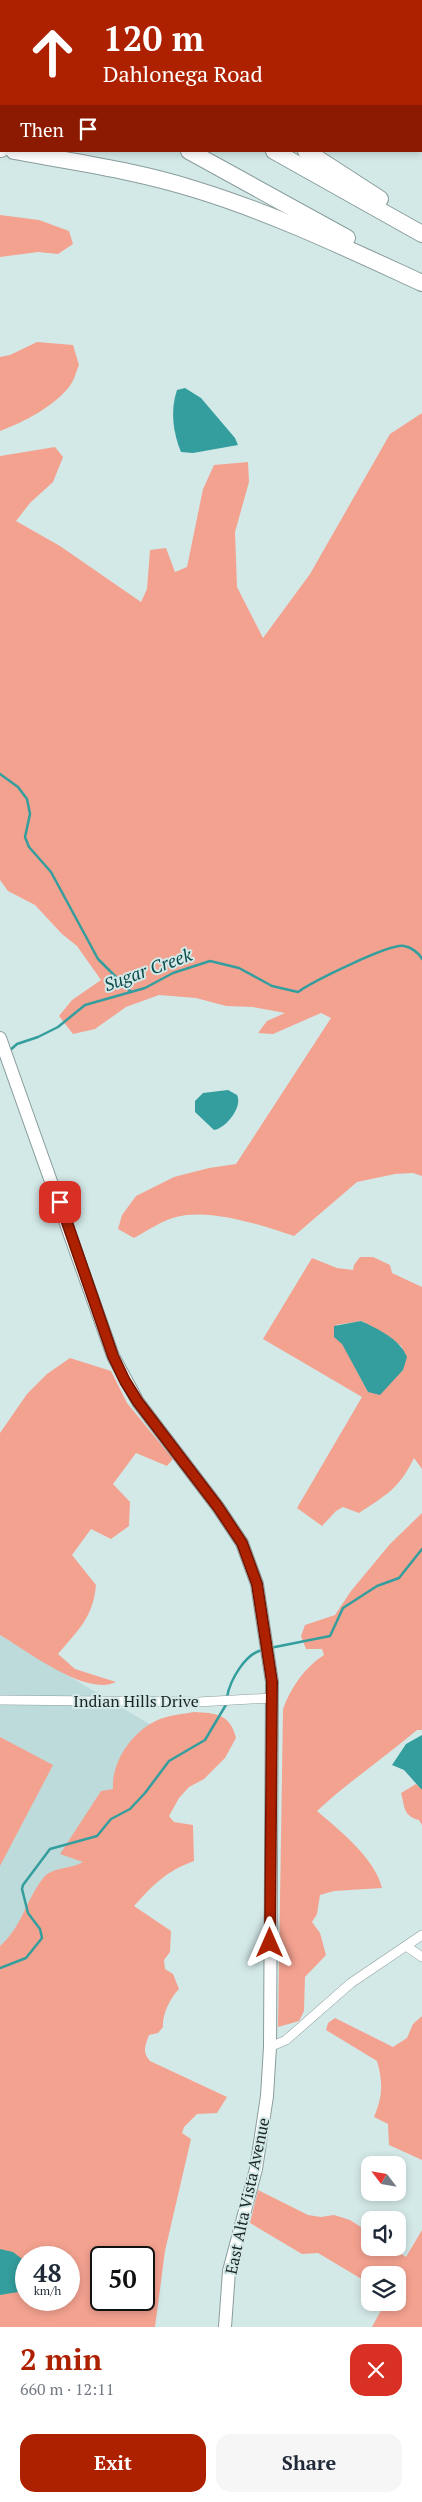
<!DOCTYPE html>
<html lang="en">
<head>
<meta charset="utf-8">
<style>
  body { margin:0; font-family:"PT Serif",serif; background:#f6f6f7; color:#1f2937; height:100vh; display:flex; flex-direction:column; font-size:19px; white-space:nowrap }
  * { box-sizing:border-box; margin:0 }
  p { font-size:16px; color:#747a83 }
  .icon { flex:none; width:28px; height:28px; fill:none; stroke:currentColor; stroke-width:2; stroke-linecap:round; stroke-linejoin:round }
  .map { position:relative; height:2327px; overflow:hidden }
  .sheet { display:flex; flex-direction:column; background:#fff; flex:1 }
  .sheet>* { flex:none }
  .top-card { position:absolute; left:0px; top:0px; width:422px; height:152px; box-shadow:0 2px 8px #0003; background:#ae2100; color:#fff; overflow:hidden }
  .needle { width:32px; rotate:301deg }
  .fabs { position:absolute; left:361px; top:2156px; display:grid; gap:10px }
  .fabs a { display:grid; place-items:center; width:45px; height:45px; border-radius:10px; background:#fff; box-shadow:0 2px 8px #0003; font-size:25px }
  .speed { position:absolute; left:15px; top:2246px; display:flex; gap:10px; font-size:25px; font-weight:700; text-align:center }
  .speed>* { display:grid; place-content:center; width:65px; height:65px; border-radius:50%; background:#fff; box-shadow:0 2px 8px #0003; line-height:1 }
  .speed small { font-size:12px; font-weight:400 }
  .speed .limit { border:2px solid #111; border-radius:8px; background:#fff; color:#111 }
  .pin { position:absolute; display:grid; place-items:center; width:42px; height:42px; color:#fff; margin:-21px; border-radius:10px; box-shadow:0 2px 8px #0006 }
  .me { position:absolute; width:55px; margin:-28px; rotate:0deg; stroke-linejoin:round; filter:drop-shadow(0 0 4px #0008) }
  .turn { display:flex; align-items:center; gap:18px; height:105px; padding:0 20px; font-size:22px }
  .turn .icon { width:65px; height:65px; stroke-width:2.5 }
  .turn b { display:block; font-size:35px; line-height:42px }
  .then { display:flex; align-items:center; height:48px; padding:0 20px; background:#0003; gap:10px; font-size:19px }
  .round { display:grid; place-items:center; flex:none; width:52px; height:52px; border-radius:15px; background:#f6f6f7 }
  .overview { display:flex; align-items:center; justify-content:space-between; height:85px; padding:0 20px }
  h1 { font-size:30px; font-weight:800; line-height:38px; color:#ae2100 }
  .primary-button { display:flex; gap:10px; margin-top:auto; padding:10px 20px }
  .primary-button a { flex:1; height:58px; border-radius:15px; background:#ae2100; color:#fff; font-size:20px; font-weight:800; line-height:58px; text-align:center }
  .primary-button a+a { background:#f6f6f7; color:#1f2937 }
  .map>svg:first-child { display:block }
  .built { fill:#bddbda }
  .green { fill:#f4a290; fill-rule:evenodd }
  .water { fill:#339e9d }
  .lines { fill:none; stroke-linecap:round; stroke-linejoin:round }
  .stream { stroke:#339e9d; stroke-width:2.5 }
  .street-casing { stroke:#899d9c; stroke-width:10 }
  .secondary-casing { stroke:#899d9c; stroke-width:14 }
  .highway-casing { stroke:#899d9c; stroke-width:18 }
  .street { stroke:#fff; stroke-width:9 }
  .secondary { stroke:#fff; stroke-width:12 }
  .highway { stroke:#fff; stroke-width:16 }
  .route-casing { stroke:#711500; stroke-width:12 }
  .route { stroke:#ae2100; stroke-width:9 }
  .labels { text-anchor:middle; stroke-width:4; stroke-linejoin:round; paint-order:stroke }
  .street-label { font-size:16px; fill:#1b2222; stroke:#d3e9e8 }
  .water-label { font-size:18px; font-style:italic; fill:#104d4d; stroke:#d3e9e8 }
</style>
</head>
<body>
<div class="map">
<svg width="422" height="2327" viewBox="0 0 422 2327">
  <rect width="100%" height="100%" fill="#d3e9e8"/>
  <path class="built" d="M0,1635L171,1737L0,2026Z"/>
  <g class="green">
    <path d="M0,215L39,220L69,231L73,244L58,254L38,252L0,257Z"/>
    <path d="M37,342L73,345L79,365C76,372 74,381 69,387C53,407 24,422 0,431V357L10,355Z"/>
    <path d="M422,413V1176L413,1173L395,1174L357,1182L294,1236C261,1225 210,1208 176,1217C161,1221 147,1231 134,1238L118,1229L122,1215L136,1196L174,1177L209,1168L236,1164L331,1018L321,1013L273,1034L258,1033L267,1021L285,1013L253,1007L226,1006L196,998L159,995L126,1007L95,1029L73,1034L59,1016L72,1000L101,980L77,946L62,934L35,905L8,891L0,880V456L55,447L63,457L53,482L30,503L16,521L60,546L141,602L147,589L150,550L166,548L175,572L187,567L203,489L214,465L248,462L249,482L235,532L237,587L263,638L310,574L390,434Z"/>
    <path d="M360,1257H373L390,1265L392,1273L422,1287V1469L414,1458C399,1489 386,1495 359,1513L343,1507L336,1511L322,1526L297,1508L362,1397L263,1339L312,1258L337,1268L353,1270L354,1265ZM362,1321L390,1337L402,1347L403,1370L393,1379L368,1392L342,1343L336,1325Z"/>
    <path d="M70,1358L111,1371L127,1403L173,1459L167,1466L136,1453L113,1484L130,1502L129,1526L111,1539L91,1529L72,1555L96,1585C93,1618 78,1630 58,1654L75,1669L116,1682C86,1697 26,1650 0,1635V1433L27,1394L47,1374Z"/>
    <path d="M422,1513V1730H417C384,1758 348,1782 317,1811C339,1830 375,1858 382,1888L334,1891L320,1895L317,1914L312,1922L320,1933L326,1955L305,1977L304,2011L299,2021L278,2027L283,1709C291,1687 305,1667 324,1655L322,1649H306L301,1636L305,1625L335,1615L351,1591L390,1544Z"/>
    <path d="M194,1712C216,1713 230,1714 236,1738L225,1758L204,1779L189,1787L179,1798L169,1816L174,1822L193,1825L194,1861C166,1871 153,1885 134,1906L171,1931L170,1952L164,1960L165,1969L173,1974L179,1989C170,1998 162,2015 163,2027L158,2033L149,2035C145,2046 142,2052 150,2061L227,2097L217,2113L197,2114L184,2127L182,2133L191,2139L165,2251L155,2327H0V1946C23,1926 26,1899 44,1877C53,1867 71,1869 83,1862L60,1854L101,1791L113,1789C111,1761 134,1729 160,1719C171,1715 183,1714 194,1712ZM26,2258H69V2300H26ZM101,2258H144V2300H101Z"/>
    <path d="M0,1737L53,1765L0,1866Z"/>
    <path d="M416,1784L422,1789V1825L419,1820C403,1816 405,1807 401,1793Z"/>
    <path d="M422,2016V2160L389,2145L388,2124L374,2117C383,2096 383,2082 377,2061L326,2030L328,2023L335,2018L393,2047L407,2038L413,2024Z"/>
    <path d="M258,2190L308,2215L321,2217L334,2215L350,2220L370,2233V2248H392L406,2257L422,2230V2327H372L385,2303L398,2302V2275H370V2284L318,2253L302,2254L250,2223Z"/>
  </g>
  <g class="water">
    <path d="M185,388L201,398L235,438L238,445L193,453L181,452C173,433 170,410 177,390Z"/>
    <path d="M228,1090L237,1095C243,1107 226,1128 214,1130L195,1112V1101L203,1093Z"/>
    <path d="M361,1321C378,1329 400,1339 407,1357L403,1370L380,1395L368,1392L342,1344L334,1337V1326Z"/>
    <path d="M422,1735V1789H421L404,1770L392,1765L406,1744Z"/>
    <path d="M0,2249L13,2252L26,2262V2290L24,2291L0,2295Z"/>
  </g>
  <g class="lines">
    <g class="stream">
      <path d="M0,774L18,787L27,799L30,814L25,837L29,847L51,872L98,959L131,992"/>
      <path d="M8,1052L17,1044L38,1037L58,1027L85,1005L145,988L173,973L210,961L239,968L272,986L298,992C312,982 390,943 404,946C411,947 419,953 422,959"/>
      <path d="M270,1648L330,1636L343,1608L377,1586L399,1578L422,1549"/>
      <path d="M227,1697C230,1680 245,1654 262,1650"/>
      <path d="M0,1968L26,1958L42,1938L40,1929L28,1913L22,1889L23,1885L50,1849L97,1836L111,1819L130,1809L145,1793L169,1761L205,1740L227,1703"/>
    </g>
    <g class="street-casing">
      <g id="street">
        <path d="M0,1700L198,1702L272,1698"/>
        <path d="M406,1946L422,1957"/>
        <path d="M270,2047L286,2040L351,1983L422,1935"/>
      </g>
    </g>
    <g class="secondary-casing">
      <path id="secondary" d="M0,1038L113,1356L138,1402L218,1507L242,1543L257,1584L272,1682L270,2047L267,2096L256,2169L229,2271L225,2327"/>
    </g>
    <g class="highway-casing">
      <g id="highway">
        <path d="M112,0L113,1"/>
        <path d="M0,6L1,7"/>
        <path d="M0,47H1"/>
        <path d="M0,149H1"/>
        <path d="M14,151C75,162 138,171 197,190C275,214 348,249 422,283"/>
        <path d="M189,151L347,238"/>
        <path d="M274,151L422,234"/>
        <path d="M306,151L380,199"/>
      </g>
    </g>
    <use href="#street" class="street"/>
    <use href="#secondary" class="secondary"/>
    <use href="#highway" class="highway"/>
  </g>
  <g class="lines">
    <g class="route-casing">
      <path id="route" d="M60,1202L113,1356L125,1381L138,1402L218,1507L242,1543L257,1584L272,1682L270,1943"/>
    </g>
    <use href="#route" class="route"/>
  </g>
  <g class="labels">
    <g class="street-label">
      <text x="136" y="1707">Indian Hills Drive</text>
      <text transform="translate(247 2196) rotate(-78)" y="6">East Alta Vista Avenue</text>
    </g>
    <g class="water-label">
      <text transform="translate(148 970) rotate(-20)" y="6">Sugar Creek</text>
    </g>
  </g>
</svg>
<div class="fabs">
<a><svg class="needle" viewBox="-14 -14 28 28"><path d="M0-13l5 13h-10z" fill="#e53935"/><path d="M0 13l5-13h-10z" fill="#747a83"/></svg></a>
<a><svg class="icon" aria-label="sound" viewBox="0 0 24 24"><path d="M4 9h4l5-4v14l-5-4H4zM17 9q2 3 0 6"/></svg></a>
<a><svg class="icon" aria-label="layers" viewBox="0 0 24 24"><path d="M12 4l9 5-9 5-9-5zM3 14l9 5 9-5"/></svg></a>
</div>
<div class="speed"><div>48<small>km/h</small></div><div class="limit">50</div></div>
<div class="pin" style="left:60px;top:1202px;background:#d93025"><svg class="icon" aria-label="arrive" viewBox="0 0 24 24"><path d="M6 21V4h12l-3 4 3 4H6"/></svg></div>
<svg class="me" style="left:270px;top:1943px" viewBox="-20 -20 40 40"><path d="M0-17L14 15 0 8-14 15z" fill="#ae2100" stroke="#fff" stroke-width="4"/></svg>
<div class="top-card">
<div class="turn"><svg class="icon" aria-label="ahead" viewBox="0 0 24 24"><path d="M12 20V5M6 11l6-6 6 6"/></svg><div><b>120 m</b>Dahlonega Road</div></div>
<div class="then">Then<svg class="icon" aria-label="arrive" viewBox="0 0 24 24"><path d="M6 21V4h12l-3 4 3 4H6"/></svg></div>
</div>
</div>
<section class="sheet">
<div class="overview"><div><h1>2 min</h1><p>660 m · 12:11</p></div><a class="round" style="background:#d93025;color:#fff"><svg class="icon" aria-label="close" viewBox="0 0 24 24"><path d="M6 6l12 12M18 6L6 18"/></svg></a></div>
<div class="primary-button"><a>Exit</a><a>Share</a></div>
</section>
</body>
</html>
